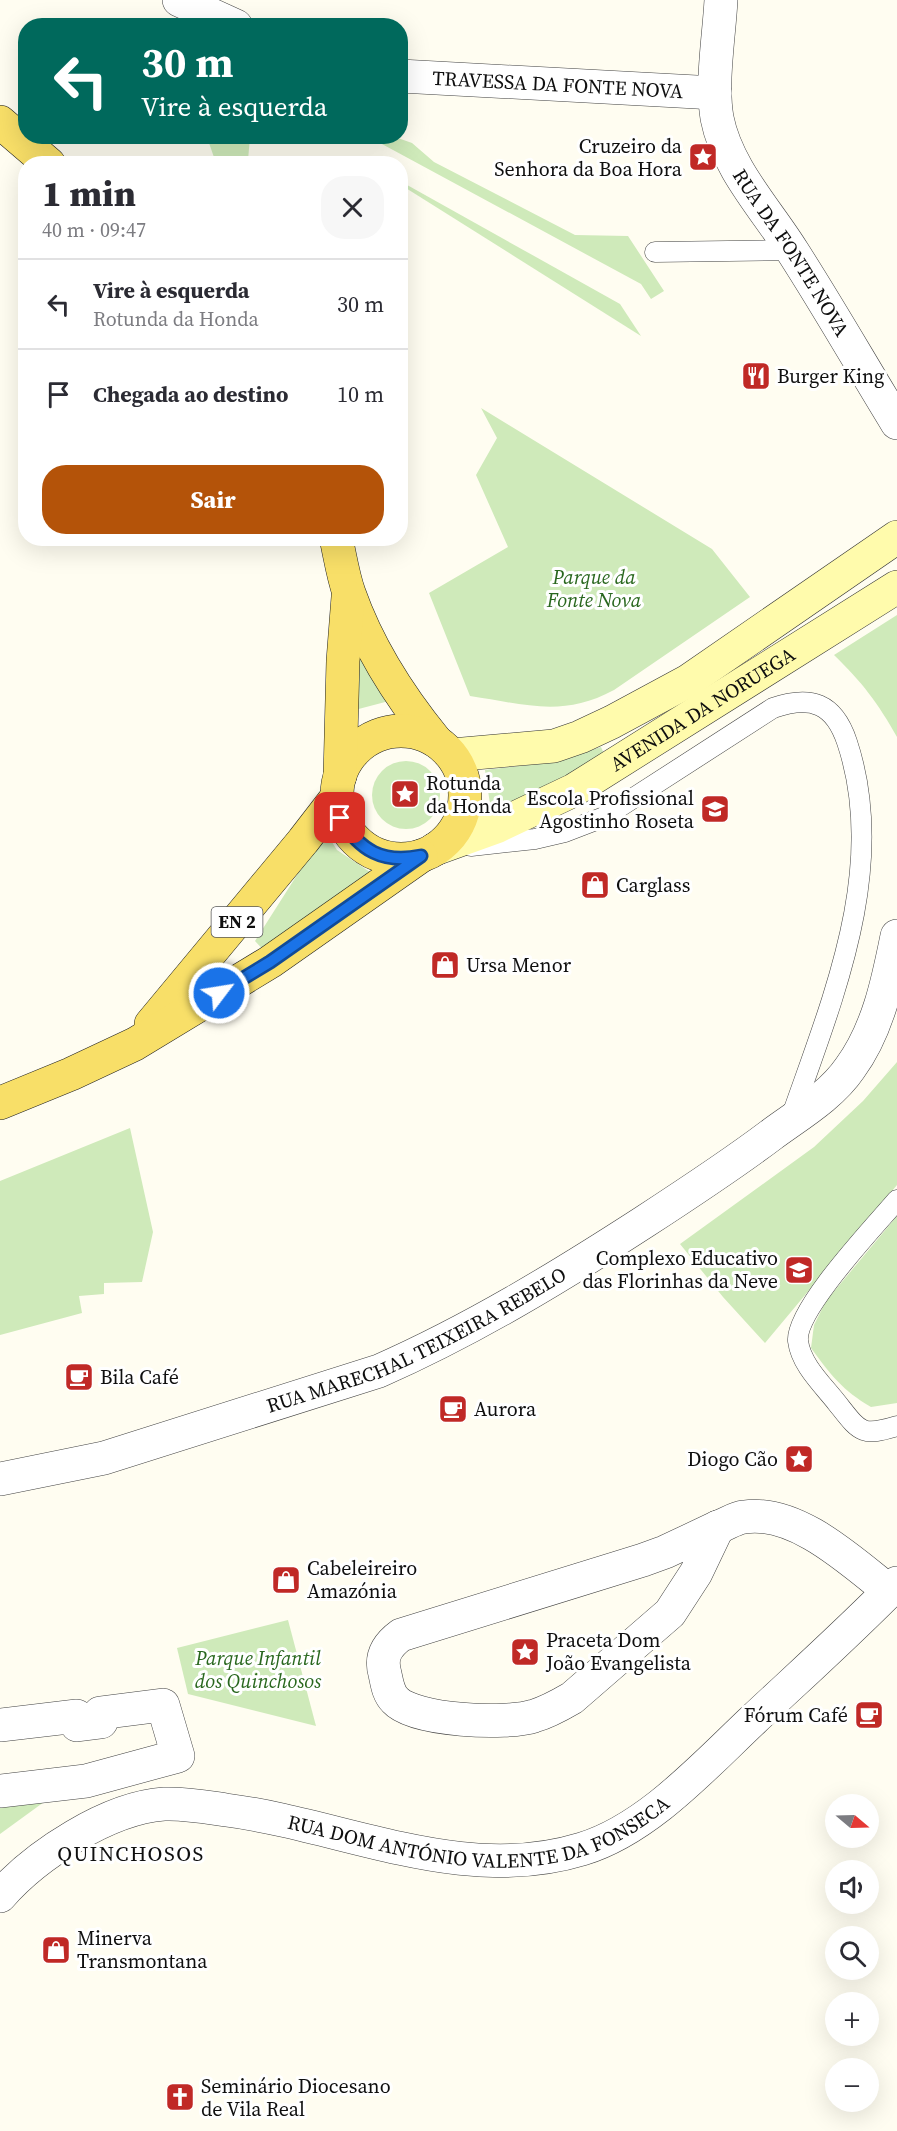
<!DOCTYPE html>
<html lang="pt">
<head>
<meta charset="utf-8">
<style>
  body { margin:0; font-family:"Source Serif 4",serif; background:#f7f7f7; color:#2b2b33; height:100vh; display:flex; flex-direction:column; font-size:22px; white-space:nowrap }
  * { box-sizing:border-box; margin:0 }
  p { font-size:20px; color:#7c7c81 }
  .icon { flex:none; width:33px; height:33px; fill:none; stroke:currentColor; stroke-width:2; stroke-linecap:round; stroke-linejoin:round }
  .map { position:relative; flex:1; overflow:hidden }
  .side { position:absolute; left:18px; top:156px; width:390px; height:390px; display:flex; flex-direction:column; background:#fff; border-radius:24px; box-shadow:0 6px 24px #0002 }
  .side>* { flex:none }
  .hud { position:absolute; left:18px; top:18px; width:390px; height:126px; border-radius:24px; box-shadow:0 6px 24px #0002; background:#00695c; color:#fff; overflow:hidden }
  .needle { width:39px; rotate:109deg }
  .tools { position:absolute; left:825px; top:1794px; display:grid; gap:12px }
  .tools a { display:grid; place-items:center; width:54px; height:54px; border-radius:50%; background:#fff; box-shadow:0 6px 24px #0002; font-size:30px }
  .pin { position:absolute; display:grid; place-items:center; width:51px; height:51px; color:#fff; margin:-26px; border-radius:12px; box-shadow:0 3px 9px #0006 }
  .me { position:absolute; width:66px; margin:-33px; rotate:59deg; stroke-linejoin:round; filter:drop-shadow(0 0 4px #0008) }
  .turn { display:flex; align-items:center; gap:21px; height:126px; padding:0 24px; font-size:27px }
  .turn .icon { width:78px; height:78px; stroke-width:2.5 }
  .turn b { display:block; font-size:42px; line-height:51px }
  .round { display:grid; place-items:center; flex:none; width:63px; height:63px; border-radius:24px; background:#f7f7f7 }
  .overview { display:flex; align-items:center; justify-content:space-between; height:102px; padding:0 24px }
  h1 { font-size:36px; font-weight:800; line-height:45px }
  .cta { display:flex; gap:12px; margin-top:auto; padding:12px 24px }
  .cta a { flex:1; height:69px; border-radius:24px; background:#b45309; color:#fff; font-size:24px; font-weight:800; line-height:69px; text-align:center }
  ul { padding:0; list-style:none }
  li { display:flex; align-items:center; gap:18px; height:90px; padding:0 24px; border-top:2px solid #e1e1e2 }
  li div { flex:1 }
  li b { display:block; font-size:22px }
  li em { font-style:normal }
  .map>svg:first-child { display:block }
  .green { fill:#cfeaba }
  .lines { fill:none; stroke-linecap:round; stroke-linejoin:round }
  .lane-casing { stroke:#424242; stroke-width:21 }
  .street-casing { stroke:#424242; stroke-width:34 }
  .secondary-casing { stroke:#313131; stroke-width:34 }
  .primary-casing { stroke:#202020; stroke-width:34 }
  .lane { stroke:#fff; stroke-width:20 }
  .street { stroke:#fff; stroke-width:33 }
  .secondary { stroke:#fffbac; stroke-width:33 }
  .primary { stroke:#f8df68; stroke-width:33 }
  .route-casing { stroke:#114b97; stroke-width:15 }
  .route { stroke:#1a73e8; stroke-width:10 }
  .labels { text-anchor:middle; stroke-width:6; stroke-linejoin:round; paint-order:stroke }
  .shield { fill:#fff; stroke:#575757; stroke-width:1.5 }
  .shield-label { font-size:18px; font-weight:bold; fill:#0f0f0f }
  .street-label { font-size:20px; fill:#0f0f0f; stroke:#fff }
  .poi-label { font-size:20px; fill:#0f0f0f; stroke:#fff; text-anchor:start }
  .park-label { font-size:20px; font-style:italic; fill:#29671e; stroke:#fff }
  .neighbourhood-label { font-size:21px; letter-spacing:1.5px; fill:#0f0f0f; stroke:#fff }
</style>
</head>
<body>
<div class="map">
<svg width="897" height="2131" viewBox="0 0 897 2131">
  <rect width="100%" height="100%" fill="#fffdf1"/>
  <g class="green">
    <path d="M209,137H250L248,160L245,158L241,163H216L209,143Z"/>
    <path d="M369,137H395L412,143L434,162L575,235L628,236L664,291L651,299L641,284Z"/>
    <path d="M400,181L620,304L641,336L401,185Z"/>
    <path d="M481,408L712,549L750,597L614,690C562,718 525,704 470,696L429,593L508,547L476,475L497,438Z"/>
    <path d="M897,615V737C878,703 862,682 834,655Z"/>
    <path d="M355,642L389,701L351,711Z"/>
    <path d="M601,747L605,756L488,815L490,804L485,770L554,762Z"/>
    <circle cx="406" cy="795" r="34"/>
    <path d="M325,831L337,850L379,878L268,955L255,941Z"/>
    <path d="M897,1062V1185L765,1343L723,1297L680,1244L814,1147L863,1101Z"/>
    <path d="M130,1128L153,1232L142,1282L104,1283V1294L79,1296L82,1313L0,1335V1181Z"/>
    <path d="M897,1216V1403L871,1407C843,1391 830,1374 811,1348L814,1325L826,1301Z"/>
    <path d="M288,1620L316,1726L188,1694L177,1648Z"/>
    <path d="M0,1791L44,1802L0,1834Z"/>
  </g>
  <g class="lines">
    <g class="lane-casing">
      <g id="lane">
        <path d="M655,252L792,250"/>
        <path d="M471,846L535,839L565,832L604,817L773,708C811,695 834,703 847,742C889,868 832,1000 791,1118"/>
        <path d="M897,1200C875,1226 795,1310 798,1341C801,1365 823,1385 837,1403C860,1432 861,1437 897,1426"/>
      </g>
    </g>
    <g class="street-casing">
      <g id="street">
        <path d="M179,0L236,26"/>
        <path id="s1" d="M721,0C719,37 711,82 717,118C727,169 767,210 793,252C829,308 862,366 897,423"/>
        <path id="s2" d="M400,76L715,93"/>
        <path id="s3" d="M0,1479L104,1458L379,1371C472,1330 559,1277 644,1222C687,1194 730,1166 771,1135C798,1115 831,1096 850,1068C878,1030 888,981 897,936"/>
        <path d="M718,1527L696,1573L670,1613L572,1698C560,1705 548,1712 534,1716C507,1725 414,1721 395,1700C388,1693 387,1683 385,1674C380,1657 386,1646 401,1635L643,1560L665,1552Z"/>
        <path d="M718,1527C727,1524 735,1518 744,1517C796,1509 851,1561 889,1591"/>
        <path d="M0,1725L77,1716V1725L101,1722L100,1713L163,1705L178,1756L86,1781L0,1791"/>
        <path id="s4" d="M0,1896C36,1855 108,1808 164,1804C185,1803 206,1807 226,1810C344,1825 462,1886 582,1849C648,1829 705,1765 754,1719C802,1674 851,1630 897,1583"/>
      </g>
    </g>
    <g class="secondary-casing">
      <g id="secondary">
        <path d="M452,755L554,746L580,737L612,722L688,681L897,537"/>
        <path id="s5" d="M435,849L496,827L574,790L897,587"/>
      </g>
    </g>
    <g class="primary-casing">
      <g id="primary">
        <path d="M0,122L49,164"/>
        <path d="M336,538C340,556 343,576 349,593C368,647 400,697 436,741"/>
        <circle cx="401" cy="795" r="64"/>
        <path d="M340,776L343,661L348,597"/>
        <path d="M151,1024L303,841L337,797"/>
        <path d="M0,1103L71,1074L135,1044L270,962L421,856"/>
      </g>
    </g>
    <use href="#lane" class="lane"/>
    <use href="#street" class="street"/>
    <use href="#secondary" class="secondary"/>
    <use href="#primary" class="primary"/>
  </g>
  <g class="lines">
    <g class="route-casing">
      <path id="route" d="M219,993L270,962L421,856C383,864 360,851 340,818"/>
    </g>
    <use href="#route" class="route"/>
  </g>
  <defs>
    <g id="sight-square" transform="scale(1.5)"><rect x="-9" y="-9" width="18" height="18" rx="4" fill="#c02926" stroke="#fff"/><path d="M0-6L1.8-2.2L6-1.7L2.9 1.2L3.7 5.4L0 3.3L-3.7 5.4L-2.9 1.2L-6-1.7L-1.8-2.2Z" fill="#fff"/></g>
    <g id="restaurant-square" transform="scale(1.5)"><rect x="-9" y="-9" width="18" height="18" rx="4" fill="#c02926" stroke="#fff"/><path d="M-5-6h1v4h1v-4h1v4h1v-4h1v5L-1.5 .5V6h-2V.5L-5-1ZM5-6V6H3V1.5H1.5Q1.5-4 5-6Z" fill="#fff"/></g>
    <g id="university-square" transform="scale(1.5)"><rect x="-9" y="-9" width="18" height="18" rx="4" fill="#c02926" stroke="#fff"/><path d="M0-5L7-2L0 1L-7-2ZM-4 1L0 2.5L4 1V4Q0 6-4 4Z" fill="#fff"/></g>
    <g id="shop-square" transform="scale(1.5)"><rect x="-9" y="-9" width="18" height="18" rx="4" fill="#c02926" stroke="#fff"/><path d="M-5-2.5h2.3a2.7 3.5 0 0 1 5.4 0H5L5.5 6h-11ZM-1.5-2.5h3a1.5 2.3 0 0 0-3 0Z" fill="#fff"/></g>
    <g id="school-square" transform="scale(1.5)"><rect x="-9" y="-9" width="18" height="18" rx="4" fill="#c02926" stroke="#fff"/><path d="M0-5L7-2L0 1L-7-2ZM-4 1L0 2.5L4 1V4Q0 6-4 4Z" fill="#fff"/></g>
    <g id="cafe-square" transform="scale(1.5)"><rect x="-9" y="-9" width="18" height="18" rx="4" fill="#c02926" stroke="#fff"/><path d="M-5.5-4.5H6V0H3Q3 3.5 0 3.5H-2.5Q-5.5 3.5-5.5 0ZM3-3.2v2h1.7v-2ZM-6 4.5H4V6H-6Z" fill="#fff"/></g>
    <g id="church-square" transform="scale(1.5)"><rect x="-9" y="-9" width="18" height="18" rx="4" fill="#c02926" stroke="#fff"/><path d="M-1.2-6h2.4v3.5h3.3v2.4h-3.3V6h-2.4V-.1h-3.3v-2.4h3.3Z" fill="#fff"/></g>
  </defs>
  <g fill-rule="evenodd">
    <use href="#sight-square" x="703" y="157"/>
    <use href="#restaurant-square" x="756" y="376"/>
    <use href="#sight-square" x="405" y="794"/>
    <use href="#university-square" x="715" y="809"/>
    <use href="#shop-square" x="595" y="885"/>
    <use href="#shop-square" x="445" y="965"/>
    <use href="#school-square" x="799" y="1270"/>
    <use href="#cafe-square" x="79" y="1377"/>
    <use href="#cafe-square" x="453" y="1409"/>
    <use href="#sight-square" x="799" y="1459"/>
    <use href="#shop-square" x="286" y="1580"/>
    <use href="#sight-square" x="525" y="1652"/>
    <use href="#cafe-square" x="869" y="1715"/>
    <use href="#shop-square" x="56" y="1950"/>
    <use href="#church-square" x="180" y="2097"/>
  </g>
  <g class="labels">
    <rect class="shield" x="211.5" y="907" width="51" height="30" rx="4.5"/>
    <g class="shield-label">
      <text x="237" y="928">EN 2</text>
    </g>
    <g class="street-label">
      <text dy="7" stroke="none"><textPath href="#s2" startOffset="158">TRAVESSA DA FONTE NOVA</textPath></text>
      <text dy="7" stroke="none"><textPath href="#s1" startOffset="273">RUA DA FONTE NOVA</textPath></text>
      <text dy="7" stroke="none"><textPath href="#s5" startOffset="303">AVENIDA DA NORUEGA</textPath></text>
      <text dy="7" stroke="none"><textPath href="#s3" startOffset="441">RUA MARECHAL TEIXEIRA REBELO</textPath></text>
      <text dy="7" stroke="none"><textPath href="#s4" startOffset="516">RUA DOM ANTÓNIO VALENTE DA FONSECA</textPath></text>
    </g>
    <g class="poi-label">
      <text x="682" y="153" text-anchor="end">Cruzeiro da<tspan x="682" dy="23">Senhora da Boa Hora</tspan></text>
      <text x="777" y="383">Burger King</text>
      <text x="426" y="790">Rotunda<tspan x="426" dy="23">da Honda</tspan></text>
      <text x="694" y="805" text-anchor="end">Escola Profissional<tspan x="694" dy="23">Agostinho Roseta</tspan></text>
      <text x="616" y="892">Carglass</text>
      <text x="466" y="972">Ursa Menor</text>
      <text x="778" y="1265" text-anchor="end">Complexo Educativo<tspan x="778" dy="23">das Florinhas da Neve</tspan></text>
      <text x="100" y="1384">Bila Café</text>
      <text x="474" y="1416">Aurora</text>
      <text x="778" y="1466" text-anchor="end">Diogo Cão</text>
      <text x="307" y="1575">Cabeleireiro<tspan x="307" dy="23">Amazónia</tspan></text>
      <text x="546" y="1647">Praceta Dom<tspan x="546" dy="23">João Evangelista</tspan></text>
      <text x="848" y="1722" text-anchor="end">Fórum Café</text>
      <text x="77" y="1945">Minerva<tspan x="77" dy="23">Transmontana</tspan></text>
      <text x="201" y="2093">Seminário Diocesano<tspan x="201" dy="23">de Vila Real</tspan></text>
    </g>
    <g class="park-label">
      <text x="594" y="584">Parque da<tspan x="594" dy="23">Fonte Nova</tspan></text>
      <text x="258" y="1665">Parque Infantil<tspan x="258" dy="23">dos Quinchosos</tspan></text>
    </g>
    <g class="neighbourhood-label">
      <text x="131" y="1861">QUINCHOSOS</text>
    </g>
  </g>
</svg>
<div class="tools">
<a><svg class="needle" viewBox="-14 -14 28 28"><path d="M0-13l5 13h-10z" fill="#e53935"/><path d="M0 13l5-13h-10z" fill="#7c7c81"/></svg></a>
<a><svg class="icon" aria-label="sound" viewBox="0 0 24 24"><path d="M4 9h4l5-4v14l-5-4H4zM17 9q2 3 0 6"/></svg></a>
<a><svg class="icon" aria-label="search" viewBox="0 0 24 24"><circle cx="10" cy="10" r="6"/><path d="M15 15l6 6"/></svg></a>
<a>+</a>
<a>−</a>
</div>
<div class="pin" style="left:340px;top:818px;background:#d93025"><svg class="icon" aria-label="arrive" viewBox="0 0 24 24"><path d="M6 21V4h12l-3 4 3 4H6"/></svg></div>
<svg class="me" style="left:219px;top:993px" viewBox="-20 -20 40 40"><circle r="17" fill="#1a73e8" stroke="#fff" stroke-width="3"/><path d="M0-11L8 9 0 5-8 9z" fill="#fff"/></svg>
<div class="hud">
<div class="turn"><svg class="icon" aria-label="left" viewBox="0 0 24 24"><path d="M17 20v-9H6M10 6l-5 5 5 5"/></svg><div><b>30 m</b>Vire à esquerda</div></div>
</div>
<section class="side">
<div class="overview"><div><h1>1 min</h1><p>40 m · 09:47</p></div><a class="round"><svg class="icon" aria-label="close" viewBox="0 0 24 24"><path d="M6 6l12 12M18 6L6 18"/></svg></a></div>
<ul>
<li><svg class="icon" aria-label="left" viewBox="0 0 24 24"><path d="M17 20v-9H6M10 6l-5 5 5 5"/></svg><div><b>Vire à esquerda</b><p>Rotunda da Honda</p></div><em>30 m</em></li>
<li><svg class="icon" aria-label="arrive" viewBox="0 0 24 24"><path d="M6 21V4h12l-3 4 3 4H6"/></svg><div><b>Chegada ao destino</b></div><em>10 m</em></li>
</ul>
<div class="cta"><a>Sair</a></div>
</section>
</div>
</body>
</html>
